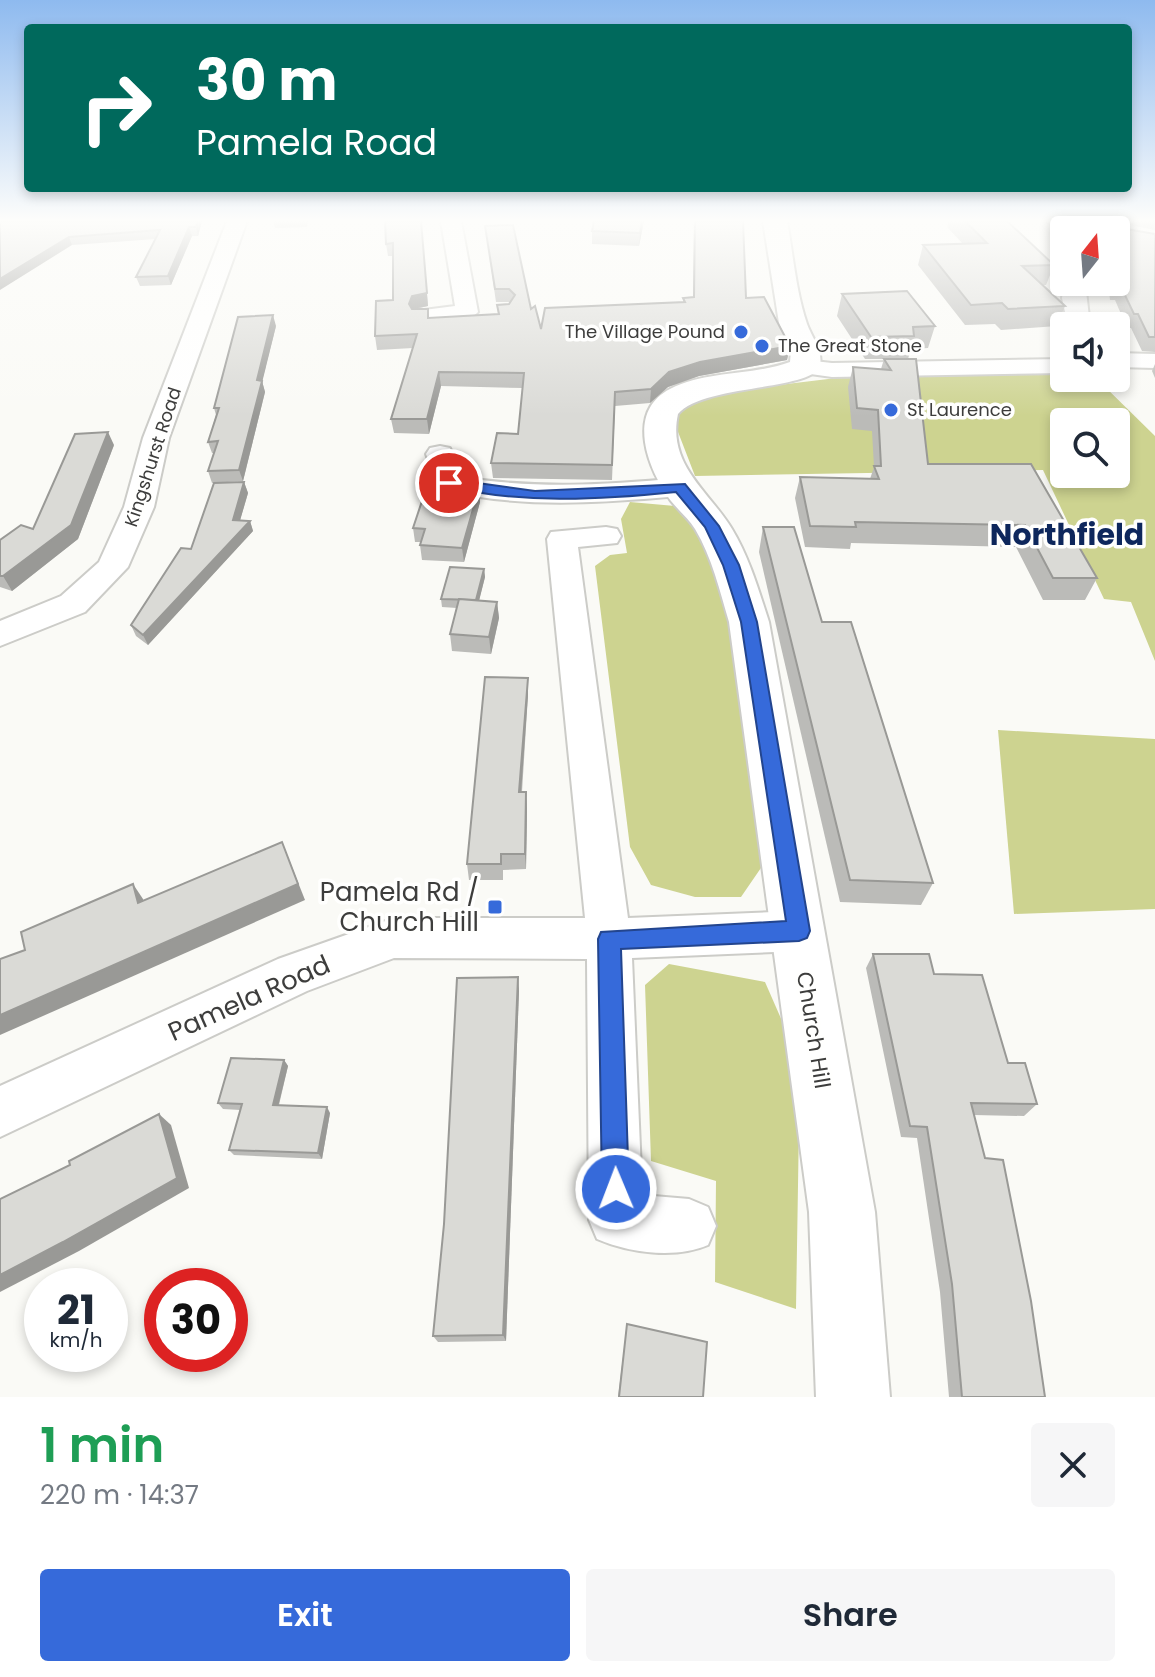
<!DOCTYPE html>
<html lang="en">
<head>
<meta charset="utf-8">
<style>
  body { margin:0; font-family:Poppins,sans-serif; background:#f6f6f7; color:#1f2937; height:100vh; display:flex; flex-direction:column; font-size:30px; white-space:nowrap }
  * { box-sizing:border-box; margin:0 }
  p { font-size:26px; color:#747a83 }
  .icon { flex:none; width:44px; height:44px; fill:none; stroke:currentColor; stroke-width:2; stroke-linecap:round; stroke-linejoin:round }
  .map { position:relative; height:1397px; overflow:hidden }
  .details { display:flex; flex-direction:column; background:#fff; flex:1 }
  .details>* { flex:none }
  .guide { position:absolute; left:24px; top:24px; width:1108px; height:168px; border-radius:8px; box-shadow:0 4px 12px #0003; background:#00695c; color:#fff; overflow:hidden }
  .needle { width:52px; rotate:17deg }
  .tools { position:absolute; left:1050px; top:216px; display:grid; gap:16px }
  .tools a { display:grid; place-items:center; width:80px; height:80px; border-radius:8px; background:#fff; box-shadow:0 4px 12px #0003; font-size:40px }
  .speed { position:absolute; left:24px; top:1268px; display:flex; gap:16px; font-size:40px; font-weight:700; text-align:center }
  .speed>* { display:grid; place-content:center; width:104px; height:104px; border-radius:50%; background:#fff; box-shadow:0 4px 12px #0003; line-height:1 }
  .speed small { font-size:20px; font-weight:400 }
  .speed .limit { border:12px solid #d22; background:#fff; color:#111 }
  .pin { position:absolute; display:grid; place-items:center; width:68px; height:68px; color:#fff; margin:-34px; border:4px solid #fff; border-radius:50%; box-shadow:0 2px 8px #0007 }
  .me { position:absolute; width:88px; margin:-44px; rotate:359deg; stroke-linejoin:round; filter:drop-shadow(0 0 6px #0008) }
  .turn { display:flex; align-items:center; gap:28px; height:168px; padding:0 40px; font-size:36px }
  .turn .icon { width:104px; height:104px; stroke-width:2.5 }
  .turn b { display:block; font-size:56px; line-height:68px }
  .round { display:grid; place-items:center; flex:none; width:84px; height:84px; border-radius:8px; background:#f6f6f7 }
  .summary { display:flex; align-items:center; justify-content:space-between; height:136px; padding:0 40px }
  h1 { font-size:48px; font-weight:600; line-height:60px; color:#1e9e55 }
  .primary-button { display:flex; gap:16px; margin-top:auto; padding:16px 40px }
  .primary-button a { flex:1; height:92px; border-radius:8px; background:#366ada; color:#fff; font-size:32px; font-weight:600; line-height:92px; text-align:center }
  .primary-button a+a { background:#f6f6f7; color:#1f2937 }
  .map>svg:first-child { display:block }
  .green { fill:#cdd390; fill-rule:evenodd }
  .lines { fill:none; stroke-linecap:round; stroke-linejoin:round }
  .minor-casing { stroke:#ccccc8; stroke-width:4 }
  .tertiary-casing { stroke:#ccccc8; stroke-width:4 }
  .secondary-casing { stroke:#ccccc8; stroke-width:4 }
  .minor { fill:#fff; fill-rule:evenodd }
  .tertiary { fill:#fff; fill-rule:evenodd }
  .secondary { fill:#fff; fill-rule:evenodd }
  .wall { fill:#bbbbb8 }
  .shaded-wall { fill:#999996 }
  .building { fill:#dadad6; stroke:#999996; stroke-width:2 }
  .route { fill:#366ada; stroke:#23458e; stroke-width:2 }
  .poi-dot { fill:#366ada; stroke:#fffffe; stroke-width:3 }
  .labels { text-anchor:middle; stroke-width:7; stroke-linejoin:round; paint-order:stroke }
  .far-poi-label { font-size:18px; fill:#3d3d3c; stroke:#fffffe; text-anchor:start }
  .far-street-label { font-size:18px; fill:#3d3d3c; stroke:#fffffe }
  .street-label { font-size:22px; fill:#3d3d3c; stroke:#fffffe }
  .near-poi-label { font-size:26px; fill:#3d3d3c; stroke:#fffffe; text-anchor:end }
  .near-street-label { font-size:26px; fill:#3d3d3c; stroke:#fffffe }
  .district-label { font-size:30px; font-weight:bold; fill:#0e275c; stroke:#fffffe }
</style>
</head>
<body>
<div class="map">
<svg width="1155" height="1397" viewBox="0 0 1155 1397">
  <rect width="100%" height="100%" fill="#fafaf6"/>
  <g class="green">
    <path d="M886,372L1064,374V378H1096L1155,436V661L1131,602L1104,599L1043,470L695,476L673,419L682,405L705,394ZM1064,422H1116V474H1064Z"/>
    <path d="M630,502L675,506L702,529L733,614L767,859L741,897H695L651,885L630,847L595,566L610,555L627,553L621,519Z"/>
    <path d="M998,730L1155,739V909L1014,914Z"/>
    <path d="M669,964L765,982L800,1062L796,1309L715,1282L716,1181L651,1161L645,985Z"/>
  </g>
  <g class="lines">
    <g class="minor-casing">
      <g id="minor">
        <path d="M227,221H247L169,438L154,507L128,567L85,612L0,646V621L61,596L99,562L124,507L143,438Z"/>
        <path d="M441,221H461L478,312C467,324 431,325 416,321L413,316L416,311L455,306Z"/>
        <path d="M1064,281L1085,282L1090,326H1068L1062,298Z"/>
        <path d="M1116,353L1155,354V368L1116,367Z"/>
        <path d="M1064,359V373L832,377L796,372L793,367L805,360L832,363Z"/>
        <path d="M440,446L450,448L461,477C534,489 607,485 680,478L690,481L694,487L690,493L680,496C600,503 518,509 439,489L426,454L430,448Z"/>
        <path d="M606,527L617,529L621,536L617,543L578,547L628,918L799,911L815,917L821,931L815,945L799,951L632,958L642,1195L689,1199L708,1207L716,1226L708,1245C676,1259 629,1253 597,1239L589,1220L587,959L394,958L307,991L0,1137V1086L278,959L394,918H585L547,539L551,532Z"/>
      </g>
    </g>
    <g class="tertiary-casing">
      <path id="tertiary" d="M763,221H787C793,254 796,292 807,324C812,338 823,350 820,365C815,391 702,384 678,414C667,465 709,491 732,529C749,557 759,591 769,622L875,1212L890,1397H816L809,1212L729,622C720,592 712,557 695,529C689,519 679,511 671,501C648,470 625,412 670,389C708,370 752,376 790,362L791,351L779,323Z"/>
    </g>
    <g class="secondary-casing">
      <path id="secondary" d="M1048,221H1099L1119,225L1123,230L1116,236V230H1071L1052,226Z"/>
    </g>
    <use href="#minor" class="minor"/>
    <use href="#tertiary" class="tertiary"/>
    <use href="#secondary" class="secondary"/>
  </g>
  <g class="wall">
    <path d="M0,221H202L198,236H192L171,285L140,286L136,277L156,239L72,245Z"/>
    <path d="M273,221H308L307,227L275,228Z"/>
    <path d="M421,221L428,306L416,309L429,318L498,314L497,305L509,304L510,302H496L485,226L541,329L683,302V298L693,297L694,221H743L746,298L790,346L787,360L699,376L668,387L650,403L615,406L612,480L493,478L491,463L518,434L523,388L441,386L429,434L394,433L391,419L413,348L377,350L375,336L393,300V256H388L386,244Z"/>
    <path d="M594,221H644L639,246L592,244V231Z"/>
    <path d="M949,221H1007L1054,265L1046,285H1042L1065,306L1057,326L1001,330L995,324L965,325L918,265L923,245L963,244L947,227Z"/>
    <path d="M1107,221H1155V230L1119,223L1121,228L1155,234V352L1142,351L1131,328H1127L1115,300H1110L1108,282H1116V230H1103Z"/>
    <path d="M842,294L935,326L928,348L911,349L908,359L928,464H1031L1097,578L1085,600H1043L1016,547L851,543L850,549L805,547L795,498L800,477L870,479L874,467L872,431L852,429L848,387L853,367L881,369L884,359H865L837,316Z"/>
    <path d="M276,326L262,381L265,392L243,481L212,483L208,471L214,453H212L208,442L216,415L214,408Z"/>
    <path d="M1155,364V378L1152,371Z"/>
    <path d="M114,445L78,539L12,591L0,587V540L33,529Z"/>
    <path d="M244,482L248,493L240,520L250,521L253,531L148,645L136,636L131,625Z"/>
    <path d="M479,488L480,502L464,562L422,560L420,545L421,542H415L413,528Z"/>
    <path d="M763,527L933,883L921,905L840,902L759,552Z"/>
    <path d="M484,569L485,577L479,600L497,602L499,618L491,654L452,651L450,634L457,608L442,607L441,599Z"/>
    <path d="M528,678V695L522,792H526L527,808L526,869L503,870V880H469L467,864Z"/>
    <path d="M873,954L934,974L1008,1063L1037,1104L1024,1116L974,1115L1045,1397H949L940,1292L917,1138L901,1137L866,968Z"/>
    <path d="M518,977L519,991L506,1341L438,1342L433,1336Z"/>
    <path d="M284,1060L288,1066L279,1105L330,1113L322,1159L234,1155L229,1150L240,1110L223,1109L218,1103Z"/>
    <path d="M627,1324L703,1397H618Z"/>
  </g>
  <g class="shaded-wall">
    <path d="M198,221H202L198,236L196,227Z"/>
    <path d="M421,221L428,306L413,309L410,318L409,304Z"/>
    <path d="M642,221H644L639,246L640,233Z"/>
    <path d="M189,227L192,236L171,285L168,276Z"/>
    <path d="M69,237L72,245L0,290V279Z"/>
    <path d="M273,315L276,326L260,391L257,380Z"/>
    <path d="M790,346L787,360L699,376L668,387L650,403L651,389L669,372L700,362Z"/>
    <path d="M439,372L441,386L429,434L427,419Z"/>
    <path d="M262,381L265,392L243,481L239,470Z"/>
    <path d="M108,432L114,445L78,539L12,591L3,576Z"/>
    <path d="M244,482L248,493L237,531L233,520Z"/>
    <path d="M479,488L480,502L464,562L462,548Z"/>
    <path d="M250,521L253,531L148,645L143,635Z"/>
    <path d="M484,569L485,577L477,609L476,601Z"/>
    <path d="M497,602L499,618L491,654L489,637Z"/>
    <path d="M528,678V695L520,808L519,792Z"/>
    <path d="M526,792L527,808L526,869L525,854Z"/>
    <path d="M282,842L305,900L0,1035V1015Z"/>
    <path d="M133,884L143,899L149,917L138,903Z"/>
    <path d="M518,977L519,991L506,1341L503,1335Z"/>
    <path d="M284,1060L288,1066L277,1111L273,1105Z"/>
    <path d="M327,1107L330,1113L322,1159L318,1153Z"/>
    <path d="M159,1114L171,1125L189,1188L79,1251L0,1292V1275Z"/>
  </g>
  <g class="building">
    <path d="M0,221H198L196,227H189L168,276L136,277L160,230L69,237L0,279Z"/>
    <path d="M385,221H421L427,293L412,296L409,304L412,309H428V318L499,314L497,305L509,304L515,295L509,289H495L485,226L513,225L531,309L535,306L541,329L545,308L685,302L683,298L694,297L695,221H743L746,298L764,297L790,346L700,362L669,372L651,389L615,392L612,465L491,463L497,433L518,434L524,373L439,372L427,419H391L417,334L375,336L376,301L393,300V243L386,244Z"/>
    <path d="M594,221H642L640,233L592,231Z"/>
    <path d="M965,221H1007L1054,265L1022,266L1065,306L1008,309L1002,303L971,305L923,245L987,243Z"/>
    <path d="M1107,221H1118L1121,228L1155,234V337H1149L1138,314H1134L1121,287L1116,286V230H1108Z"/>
    <path d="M907,291L935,326L913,327L914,336L871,337L842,294Z"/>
    <path d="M273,315L257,380L262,381L239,470L208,471L218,441L208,442L219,408H214L238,317Z"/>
    <path d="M884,359H916L928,464H1031L1097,578H1053L1025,525L855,522L856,527L810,526L800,477L879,479L874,466H881L878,410L857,408L853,367L891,370Z"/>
    <path d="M108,432L71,525L3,576H0V540L21,525L33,529L75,434Z"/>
    <path d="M244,482L233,520L250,521L143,635L131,625L181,548L191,549L214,483Z"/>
    <path d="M428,483L479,488L462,548L420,545L425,529L413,528Z"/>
    <path d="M763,527H794L822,622H851L933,883L850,880Z"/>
    <path d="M450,567L484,569L476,600L441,599Z"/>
    <path d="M459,599L497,602L489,637L450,634Z"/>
    <path d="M485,677L528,678L519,792H526L525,854H501V864H467Z"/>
    <path d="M282,842L298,884L0,1015V959L25,950L21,932L133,884L138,903Z"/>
    <path d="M873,954H929L934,974L982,975L1008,1063H1025L1037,1104L971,1103L985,1158L1003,1160L1031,1301L1045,1397H962L952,1284L927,1127L910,1126Z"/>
    <path d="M518,977L503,1335L433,1336L444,1224L457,978Z"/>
    <path d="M231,1058L284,1060L273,1105L327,1107L318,1153L229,1150L242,1104L218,1103Z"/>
    <path d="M159,1114L177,1178L63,1242L0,1275V1199L70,1165L69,1161Z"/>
    <path d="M627,1324L707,1342L703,1397H619Z"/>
  </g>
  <linearGradient id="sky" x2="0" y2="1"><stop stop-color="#8ebaef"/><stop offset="0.53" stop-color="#fdfdfb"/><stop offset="1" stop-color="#fdfdfb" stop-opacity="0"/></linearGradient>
  <rect width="1155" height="416" fill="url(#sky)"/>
  <path class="route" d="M449,479L535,491L685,484L719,526L739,565L757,622L810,931L807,938L799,941L621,949L629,1189L625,1199L616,1203L606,1199L602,1189L598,939L601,932L786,921L741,622L723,565L705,527L676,492C598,500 521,504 444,486L442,483Z"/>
  <g class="poi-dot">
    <circle cx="741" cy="332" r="8"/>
    <circle cx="762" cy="346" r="8"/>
    <circle cx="891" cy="410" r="8"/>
    <rect x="487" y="899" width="16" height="16" rx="4"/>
  </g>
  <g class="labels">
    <g class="far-poi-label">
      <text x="725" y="338" text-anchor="end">The Village Pound</text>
      <text x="778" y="352">The Great Stone</text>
      <text x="907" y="416">St Laurence</text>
    </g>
    <g class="far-street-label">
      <text transform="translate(153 457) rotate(-72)" y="6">Kingshurst Road</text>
    </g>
    <g class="street-label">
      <text transform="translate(814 1030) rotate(81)" y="8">Church Hill</text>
    </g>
    <g class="near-poi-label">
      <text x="479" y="901">Pamela Rd /<tspan x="479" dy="30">Church Hill</tspan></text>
    </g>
    <g class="near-street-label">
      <text transform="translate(249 998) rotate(-24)" y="9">Pamela Road</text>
    </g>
    <g class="district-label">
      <text x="1067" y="545">Northfield</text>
    </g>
  </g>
</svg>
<div class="tools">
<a><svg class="needle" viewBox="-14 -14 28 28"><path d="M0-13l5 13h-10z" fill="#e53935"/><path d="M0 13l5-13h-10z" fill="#747a83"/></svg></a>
<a><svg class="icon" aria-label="sound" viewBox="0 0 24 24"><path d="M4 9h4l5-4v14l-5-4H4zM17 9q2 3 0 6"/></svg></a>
<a><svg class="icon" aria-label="search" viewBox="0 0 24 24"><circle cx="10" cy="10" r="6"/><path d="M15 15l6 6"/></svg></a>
</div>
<div class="speed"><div>21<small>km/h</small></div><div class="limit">30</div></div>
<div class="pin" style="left:449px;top:483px;background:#d93025"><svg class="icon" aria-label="arrive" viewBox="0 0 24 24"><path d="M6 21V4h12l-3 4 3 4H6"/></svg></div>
<svg class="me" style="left:616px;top:1189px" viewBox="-20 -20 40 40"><circle r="17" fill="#366ada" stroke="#fff" stroke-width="3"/><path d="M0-11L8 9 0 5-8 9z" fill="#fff"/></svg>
<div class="guide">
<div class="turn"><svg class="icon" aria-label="right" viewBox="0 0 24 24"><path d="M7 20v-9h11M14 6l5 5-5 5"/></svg><div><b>30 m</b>Pamela Road</div></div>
</div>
</div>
<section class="details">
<div class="summary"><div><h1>1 min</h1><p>220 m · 14:37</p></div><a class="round"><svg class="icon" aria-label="close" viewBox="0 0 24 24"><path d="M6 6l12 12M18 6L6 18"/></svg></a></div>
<div class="primary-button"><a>Exit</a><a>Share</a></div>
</section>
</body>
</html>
